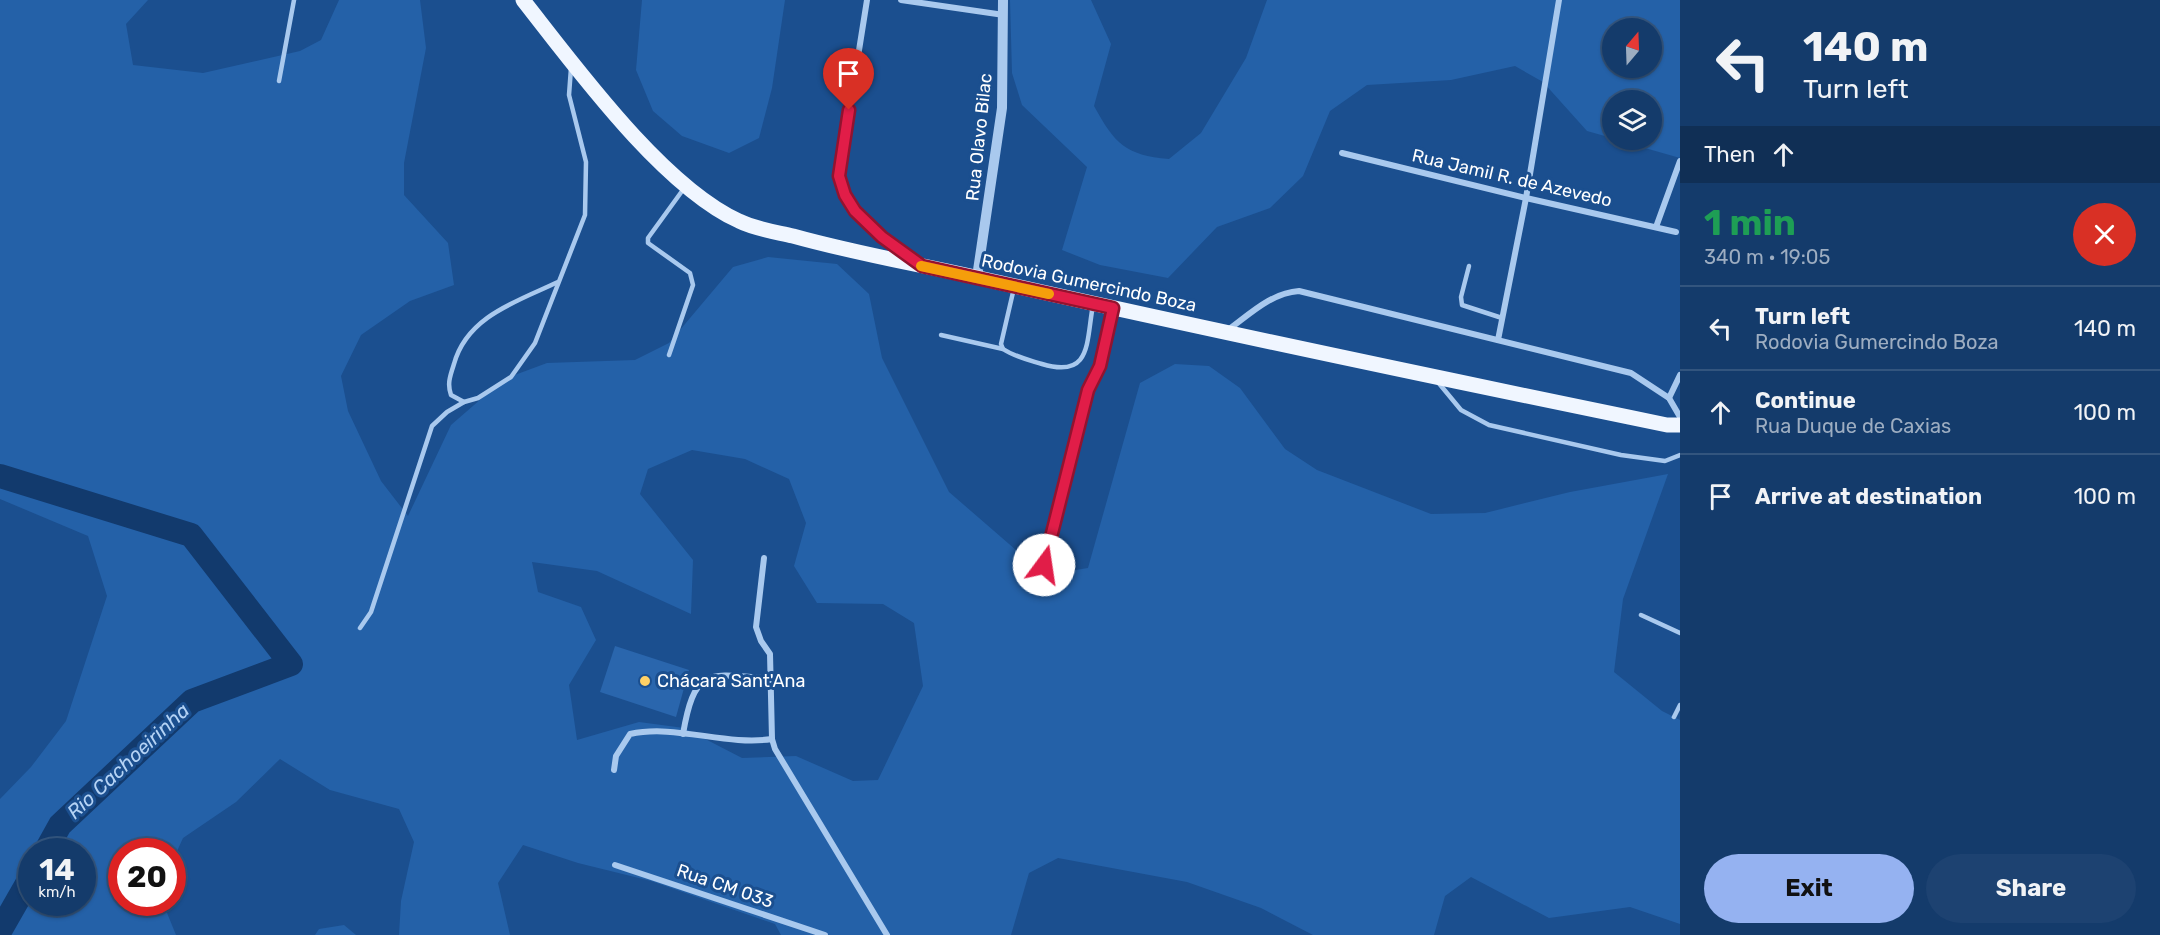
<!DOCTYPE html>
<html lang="en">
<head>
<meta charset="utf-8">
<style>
  body { margin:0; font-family:Rubik,sans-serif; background:#1d4271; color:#f1f3f6; height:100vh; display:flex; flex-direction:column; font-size:22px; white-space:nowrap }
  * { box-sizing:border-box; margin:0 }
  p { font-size:20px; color:#9dadc1 }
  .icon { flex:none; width:33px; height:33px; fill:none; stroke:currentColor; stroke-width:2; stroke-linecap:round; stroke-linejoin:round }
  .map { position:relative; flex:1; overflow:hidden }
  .side { display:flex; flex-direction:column; background:#143b6b; width:480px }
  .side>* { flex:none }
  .top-card { background:#143b6b; color:#f1f3f6; overflow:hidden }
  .needle { width:39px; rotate:19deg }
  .buttons { position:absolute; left:1602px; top:18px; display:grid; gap:12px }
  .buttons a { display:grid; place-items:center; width:60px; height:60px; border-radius:50%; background:#143b6b; box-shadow:0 2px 4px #0004,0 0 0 2px #33557e; font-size:30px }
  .speed { position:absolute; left:18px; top:838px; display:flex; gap:12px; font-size:30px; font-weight:700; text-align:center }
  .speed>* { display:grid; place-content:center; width:78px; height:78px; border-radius:50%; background:#143b6b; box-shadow:0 2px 4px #0004,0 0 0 2px #33557e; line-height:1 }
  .speed small { font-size:15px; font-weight:400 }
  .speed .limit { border:9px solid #d22; background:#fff; color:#111 }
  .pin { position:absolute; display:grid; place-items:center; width:51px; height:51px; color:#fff; margin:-62px -26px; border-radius:50% 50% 50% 0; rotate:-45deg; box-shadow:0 0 6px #0007 }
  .pin .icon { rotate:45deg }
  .me { position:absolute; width:66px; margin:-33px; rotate:14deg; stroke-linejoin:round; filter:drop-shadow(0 0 4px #0008) }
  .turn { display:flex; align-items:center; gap:21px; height:126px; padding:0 24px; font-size:27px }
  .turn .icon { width:78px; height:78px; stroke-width:2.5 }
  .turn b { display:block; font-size:42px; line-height:51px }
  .then { display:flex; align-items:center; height:57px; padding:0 24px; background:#0003; gap:12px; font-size:22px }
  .round { display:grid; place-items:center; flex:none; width:63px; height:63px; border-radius:32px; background:#1d4271 }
  .summary { display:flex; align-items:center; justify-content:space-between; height:102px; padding:0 24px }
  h1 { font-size:36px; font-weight:700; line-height:45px; color:#1e9e55 }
  .action { display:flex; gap:12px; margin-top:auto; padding:12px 24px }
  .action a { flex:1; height:69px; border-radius:36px; background:#95b2f1; color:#111; font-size:24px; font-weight:700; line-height:69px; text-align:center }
  .action a+a { background:#1d4271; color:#f1f3f6 }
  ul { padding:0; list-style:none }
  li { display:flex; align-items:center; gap:18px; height:84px; padding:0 24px; border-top:2px solid #33557e }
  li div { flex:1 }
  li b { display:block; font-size:22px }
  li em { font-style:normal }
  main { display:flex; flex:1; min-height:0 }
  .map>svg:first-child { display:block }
  .green { fill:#2461a8; fill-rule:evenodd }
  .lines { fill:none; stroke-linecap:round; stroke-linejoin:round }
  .river { stroke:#123a6d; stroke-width:24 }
  .building { fill:#2a66ad }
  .service { stroke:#a9c9ee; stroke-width:4.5 }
  .minor { stroke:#a9c9ee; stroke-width:6 }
  .tertiary { stroke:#a9c9ee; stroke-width:10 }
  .primary { stroke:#f0f6ff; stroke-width:15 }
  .route-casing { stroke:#92132f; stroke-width:15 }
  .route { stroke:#e11d48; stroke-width:10 }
  .slow { stroke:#f59e0b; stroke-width:10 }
  .poi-dot { fill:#ffd166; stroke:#1b4f8f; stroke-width:2 }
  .labels { text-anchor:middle; stroke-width:6; stroke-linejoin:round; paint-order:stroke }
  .street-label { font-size:18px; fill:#fff; stroke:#1b4f8f }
  .poi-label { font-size:18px; fill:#fff; stroke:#1b4f8f; text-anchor:start }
  .water-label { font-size:20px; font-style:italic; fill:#b5d3f5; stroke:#1b4f8f }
</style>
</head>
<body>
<main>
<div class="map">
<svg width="1680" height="935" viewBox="0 0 1680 935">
  <rect width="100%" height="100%" fill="#1b4f8f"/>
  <g class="green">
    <path d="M0,0H148L126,24L133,65L203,73L300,51L321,40L339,0H420L426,48L404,163V195L448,243L454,285L410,301L361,335L341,376L348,411L381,481L408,516L451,425L504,379L547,363L635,360L669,343L733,267L768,257L837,264L869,294L882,358L949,492L1045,575L1088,568L1140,383L1175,364L1209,366L1240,388L1285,449L1317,470L1431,514L1485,513L1570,492L1668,474L1623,599L1614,672L1662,711L1680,720V924L1630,907L1549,918L1471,877L1445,896L1434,935H1313L1261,908L1187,882L1058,858L1029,873L1011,935H781L775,924L651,881L578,863L523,845L498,883L510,935H399L401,901L414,842L399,809L330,790L280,759L236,802L183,838L173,860L172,852H122V903H163L176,935H0V799L31,767L66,721L107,596L88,536L0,499ZM692,450L745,459L789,479L806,523L794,566L817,603L883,604L914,623L923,686L878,780L853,781L796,756L742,758L684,728L639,722L577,740L569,685L596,640L581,607L538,592L532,562L597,571L691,614L693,560L640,494L648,469ZM32,852H82V903H32Z"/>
    <path d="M642,0H785L772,88L759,138L729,153L682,136L653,111L636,70Z"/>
    <path d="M1010,0H1091L1111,44L1094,106C1115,144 1125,155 1169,159L1201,133L1246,58L1267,0H1680V158L1617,140H1652V100H1612V138L1587,131L1543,82L1515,66L1451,80L1367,85L1330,111L1303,176L1270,208L1217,227L1168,278L1100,265L1062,250L1087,167L1022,105L1012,73ZM1612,28H1652V68H1612Z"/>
    <path d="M344,925L356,935H315L319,929Z"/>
  </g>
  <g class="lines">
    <g class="river">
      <path d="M0,476L191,535L291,664L192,701L60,825L45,852"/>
      <path d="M0,931L32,875"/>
    </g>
  </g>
  <path class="building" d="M615,646L689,670L676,717L600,692Z"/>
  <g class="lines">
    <g class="service">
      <path d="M279,81L294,0"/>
      <path d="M1469,266L1461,297L1462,305L1502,318"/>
      <path d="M1014,288L1001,344L1003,349C1015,357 1029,360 1042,364C1092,379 1086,342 1093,305"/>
      <path d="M941,335L1003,349"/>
      <path d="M669,355L693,285L690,273L648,243V238L685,187"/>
      <path d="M1437,381L1461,410L1489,425L1621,455L1665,461L1680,455"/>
      <path d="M464,402L451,395C447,384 450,376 454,364C467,316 518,301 558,282"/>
      <path d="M1044,565L1088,390L1100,366L1113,311"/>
      <path d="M1641,615L1680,633"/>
      <path d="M360,628L371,612L432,426L447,412L464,402L478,398L511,377L535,343L585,215L586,162L569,95L571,68"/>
      <path d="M1674,717L1680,705"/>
    </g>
    <g class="minor">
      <path d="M867,0L839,176C851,214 880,235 912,258"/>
      <path d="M901,0L1004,15"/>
      <path d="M1342,153L1526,198L1676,232"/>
      <path d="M1656,227L1680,161"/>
      <path d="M1228,330C1250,314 1271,293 1299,291L1631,373L1669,398L1680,417"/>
      <path d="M1498,340L1526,198L1559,0"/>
      <path d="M1669,398L1680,375"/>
      <path d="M764,558L756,627L761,641L770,654L772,739"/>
      <path d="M683,734C695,664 710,674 773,679"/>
      <path d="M614,770L616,756L630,734C676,724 725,746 772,739L775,749L887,935"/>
      <path d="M615,865L825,935"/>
    </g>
    <path class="tertiary" d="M977,277L1002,108L1003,0"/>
    <path class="primary" d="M523,0C575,66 662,186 739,221C755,229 776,232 793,236C861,255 929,266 997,282C1220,332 1443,379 1667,425H1680"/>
  </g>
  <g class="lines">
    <g class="route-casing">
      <path id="route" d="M849,110L839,176L845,195L855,211L882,237L922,266L1113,308L1100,366L1088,390L1044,565"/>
    </g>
    <use href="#route" class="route"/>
    <path class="slow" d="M921,266L1049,294"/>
  </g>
  <circle class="poi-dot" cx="645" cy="681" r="6"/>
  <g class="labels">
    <g class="street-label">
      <text transform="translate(979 137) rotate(-84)" y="6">Rua Olavo Bilac</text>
      <text transform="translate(1512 178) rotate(13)" y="6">Rua Jamil R. de Azevedo</text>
      <text transform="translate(1089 283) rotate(12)" y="6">Rodovia Gumercindo Boza</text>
      <text transform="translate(725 886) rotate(19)" y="6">Rua CM 033</text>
    </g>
    <g class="poi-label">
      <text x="657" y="687">Chácara Sant'Ana</text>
    </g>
    <g class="water-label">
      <text transform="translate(128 761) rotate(-43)" y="7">Rio Cachoeirinha</text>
    </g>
  </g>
</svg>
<div class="buttons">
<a><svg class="needle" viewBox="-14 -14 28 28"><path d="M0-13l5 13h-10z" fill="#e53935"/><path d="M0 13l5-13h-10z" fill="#9dadc1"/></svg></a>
<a><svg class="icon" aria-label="layers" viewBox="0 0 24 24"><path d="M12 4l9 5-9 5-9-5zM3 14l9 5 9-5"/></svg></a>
</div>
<div class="speed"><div>14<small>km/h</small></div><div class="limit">20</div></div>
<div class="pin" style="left:849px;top:110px;background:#d93025"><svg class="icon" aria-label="arrive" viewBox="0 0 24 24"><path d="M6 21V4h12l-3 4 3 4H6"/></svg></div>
<svg class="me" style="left:1044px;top:565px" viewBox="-20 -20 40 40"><circle r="19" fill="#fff"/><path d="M0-13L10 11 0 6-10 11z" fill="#e11d48"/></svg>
</div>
<section class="side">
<div class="top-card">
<div class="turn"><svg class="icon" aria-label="left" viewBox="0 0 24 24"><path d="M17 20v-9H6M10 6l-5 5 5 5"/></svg><div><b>140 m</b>Turn left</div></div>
<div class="then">Then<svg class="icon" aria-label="ahead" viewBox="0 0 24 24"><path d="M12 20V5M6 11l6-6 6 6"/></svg></div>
</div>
<div class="summary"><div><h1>1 min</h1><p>340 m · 19:05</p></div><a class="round" style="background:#d93025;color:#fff"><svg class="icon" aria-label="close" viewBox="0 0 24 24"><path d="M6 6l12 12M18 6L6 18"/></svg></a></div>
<ul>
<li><svg class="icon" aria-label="left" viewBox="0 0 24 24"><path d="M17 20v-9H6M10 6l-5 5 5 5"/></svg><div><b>Turn left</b><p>Rodovia Gumercindo Boza</p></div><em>140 m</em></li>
<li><svg class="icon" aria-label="ahead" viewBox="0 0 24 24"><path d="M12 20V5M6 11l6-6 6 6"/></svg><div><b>Continue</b><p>Rua Duque de Caxias</p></div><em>100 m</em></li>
<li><svg class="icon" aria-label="arrive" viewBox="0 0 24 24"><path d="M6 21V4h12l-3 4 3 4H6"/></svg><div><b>Arrive at destination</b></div><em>100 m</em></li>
</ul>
<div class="action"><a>Exit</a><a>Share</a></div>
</section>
</main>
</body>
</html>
